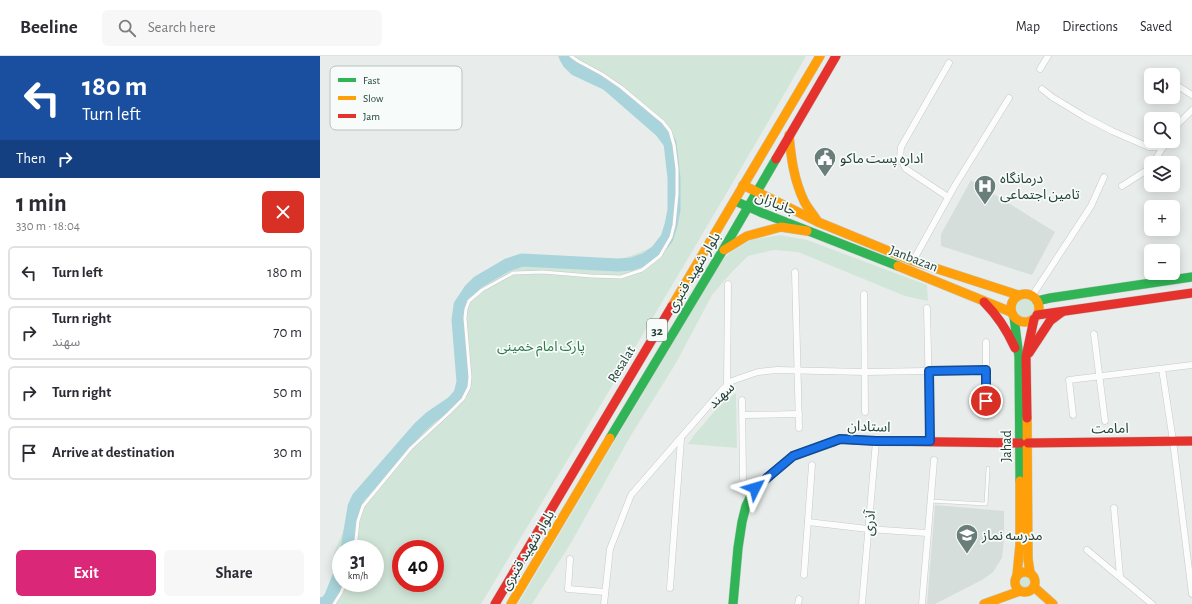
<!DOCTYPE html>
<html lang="en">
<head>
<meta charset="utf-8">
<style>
  body { margin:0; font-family:"Alegreya Sans","Noto Sans Arabic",sans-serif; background:#f7f7f7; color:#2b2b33; height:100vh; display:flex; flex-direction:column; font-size:15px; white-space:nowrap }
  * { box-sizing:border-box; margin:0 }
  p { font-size:13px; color:#7c7c81 }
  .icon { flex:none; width:22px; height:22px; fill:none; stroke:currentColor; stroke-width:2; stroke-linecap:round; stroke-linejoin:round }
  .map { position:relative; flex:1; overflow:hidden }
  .sheet { display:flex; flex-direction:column; background:#fff; width:320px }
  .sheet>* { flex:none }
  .guide { background:#1a4fa0; color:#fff; overflow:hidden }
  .tools { position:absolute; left:824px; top:12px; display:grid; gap:8px }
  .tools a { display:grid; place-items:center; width:36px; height:36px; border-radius:6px; background:#fff; box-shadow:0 2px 10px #0003; font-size:20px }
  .speed { position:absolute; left:12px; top:484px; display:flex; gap:8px; font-size:20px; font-weight:700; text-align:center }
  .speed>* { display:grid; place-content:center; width:52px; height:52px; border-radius:50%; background:#fff; box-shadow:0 2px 10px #0003; line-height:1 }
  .speed small { font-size:10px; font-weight:400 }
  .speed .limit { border:6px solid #d22; background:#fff; color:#111 }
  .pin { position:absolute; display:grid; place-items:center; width:34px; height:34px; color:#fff; margin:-17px; border:2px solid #fff; border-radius:50%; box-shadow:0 1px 4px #0007 }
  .me { position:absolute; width:44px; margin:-22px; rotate:50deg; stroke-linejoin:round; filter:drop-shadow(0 0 3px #0008) }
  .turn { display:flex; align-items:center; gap:14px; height:84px; padding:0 16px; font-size:18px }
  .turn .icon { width:52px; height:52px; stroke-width:2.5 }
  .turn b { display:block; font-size:28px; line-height:34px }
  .then { display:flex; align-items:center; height:38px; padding:0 16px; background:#0003; gap:8px; font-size:15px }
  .round { display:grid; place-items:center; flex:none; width:42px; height:42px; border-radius:6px; background:#f7f7f7 }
  .overview { display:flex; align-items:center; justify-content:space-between; height:68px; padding:0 16px }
  h1 { font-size:24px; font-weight:600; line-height:30px }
  .cta { display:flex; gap:8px; margin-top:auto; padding:8px 16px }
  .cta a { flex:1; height:46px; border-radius:6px; background:#db2777; color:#fff; font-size:16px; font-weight:600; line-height:46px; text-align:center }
  .cta a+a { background:#f7f7f7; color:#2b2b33 }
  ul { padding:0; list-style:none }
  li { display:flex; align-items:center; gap:12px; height:54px; margin:0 8px 6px; padding:0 8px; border:2px solid #e1e1e2; border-radius:6px }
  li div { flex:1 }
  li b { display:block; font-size:15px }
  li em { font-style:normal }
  header { display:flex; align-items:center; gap:24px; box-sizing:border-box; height:56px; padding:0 20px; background:#fff; border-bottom:1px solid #e1e1e2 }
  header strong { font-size:19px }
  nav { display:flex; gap:22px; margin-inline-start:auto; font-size:14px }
  .search { width:280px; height:36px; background:#f7f7f7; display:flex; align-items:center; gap:10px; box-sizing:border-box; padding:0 14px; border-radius:6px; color:#7c7c81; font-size:15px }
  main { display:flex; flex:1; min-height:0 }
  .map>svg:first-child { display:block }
  .built { fill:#d6dedb }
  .green { fill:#d1e6d8; fill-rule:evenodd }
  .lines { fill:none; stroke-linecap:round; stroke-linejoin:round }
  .river { stroke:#a9d4db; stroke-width:13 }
  .lane-casing { stroke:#c5cac8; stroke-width:4 }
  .street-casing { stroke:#c5cac8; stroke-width:7 }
  .fast-casing { stroke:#c3cbc8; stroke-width:10 }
  .slow-casing { stroke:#c3cbc8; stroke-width:10 }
  .jam-casing { stroke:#c3cbc8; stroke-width:10 }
  .lane { stroke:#fcfcfc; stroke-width:3 }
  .street { stroke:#fcfcfc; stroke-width:6 }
  .fast { stroke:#30b455; stroke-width:9 }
  .slow { stroke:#ff9f0a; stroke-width:9 }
  .jam { stroke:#e5322d; stroke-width:9 }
  .route-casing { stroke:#114b97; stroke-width:10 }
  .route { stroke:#1a73e8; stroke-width:7 }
  .labels { text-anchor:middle; stroke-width:3.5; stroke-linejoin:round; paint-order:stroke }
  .shield { fill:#f7fbf9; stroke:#637a73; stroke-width:1 }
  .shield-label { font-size:13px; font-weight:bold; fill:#24423a }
  .poi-label { font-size:14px; fill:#24423a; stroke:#f7fbf9; text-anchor:start }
  .street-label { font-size:14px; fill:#24423a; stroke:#f7fbf9 }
  .park-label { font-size:14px; fill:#2d7a4b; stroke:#f7fbf9 }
  .key { fill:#f7fbf9; stroke:#b8c4c0; stroke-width:1 }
  .key-label { font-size:11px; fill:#24423a }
</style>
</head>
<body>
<header>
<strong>Beeline</strong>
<div class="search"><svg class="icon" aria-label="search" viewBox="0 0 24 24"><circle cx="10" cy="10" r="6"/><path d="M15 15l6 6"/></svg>Search here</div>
<nav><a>Map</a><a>Directions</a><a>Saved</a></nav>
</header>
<main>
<section class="sheet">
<div class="guide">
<div class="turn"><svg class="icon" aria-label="left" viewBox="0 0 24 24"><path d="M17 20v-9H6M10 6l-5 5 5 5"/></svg><div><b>180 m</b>Turn left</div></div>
<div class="then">Then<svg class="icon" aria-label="right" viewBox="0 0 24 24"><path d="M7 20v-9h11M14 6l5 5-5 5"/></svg></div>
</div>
<div class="overview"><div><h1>1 min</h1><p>330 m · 18:04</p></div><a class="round" style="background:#d93025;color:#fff"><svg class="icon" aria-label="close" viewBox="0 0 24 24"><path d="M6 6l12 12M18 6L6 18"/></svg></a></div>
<ul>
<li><svg class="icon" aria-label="left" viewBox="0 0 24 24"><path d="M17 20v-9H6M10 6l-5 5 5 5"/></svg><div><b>Turn left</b></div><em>180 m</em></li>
<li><svg class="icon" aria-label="right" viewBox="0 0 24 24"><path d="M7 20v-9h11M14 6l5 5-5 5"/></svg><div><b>Turn right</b><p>سهند</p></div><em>70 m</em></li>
<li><svg class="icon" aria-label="right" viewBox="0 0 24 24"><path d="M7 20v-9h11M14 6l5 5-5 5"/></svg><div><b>Turn right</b></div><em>50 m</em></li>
<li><svg class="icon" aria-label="arrive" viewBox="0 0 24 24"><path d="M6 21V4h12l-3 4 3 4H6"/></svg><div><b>Arrive at destination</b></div><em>30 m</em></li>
</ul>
<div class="cta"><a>Exit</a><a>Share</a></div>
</section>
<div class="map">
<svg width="872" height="548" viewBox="0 0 872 548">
  <rect width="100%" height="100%" fill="#e8edeb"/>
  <g class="built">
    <path d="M651,124L735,176L712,219L621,190V178Z"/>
    <path d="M615,449L684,455V484L682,502L673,516L662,524L615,548H607Z"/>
  </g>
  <g class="green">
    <path d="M243,0H486C381,184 270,366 161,548H0V543L13,533L14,497L36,446L107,362L141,338V244L167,226L201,208L260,211L292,207L344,187L356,129L355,99L317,56L285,29ZM21,493H55V527H21ZM81,493H115V527H81Z"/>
    <path d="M460,179L487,184L607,229L608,245L585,240L478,196L454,194L428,200L411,217L392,239L356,307L310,381L251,487L212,548H198L402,204L411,196L431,184Z"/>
    <circle cx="705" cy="252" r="9"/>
    <path d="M416,337L417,392L368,388L375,378L400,349Z"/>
    <circle cx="705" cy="525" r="8"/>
  </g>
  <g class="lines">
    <g class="river">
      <path d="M27,493L34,451L38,442L99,372L111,361L133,346L140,338L143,326L138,264L140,249L150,234L158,226L187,209L202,204L298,209L312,208L326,203L337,195L347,182L351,169L354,154V122L350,87L341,75L287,28L255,13L249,7L245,0"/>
      <path d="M1,548L7,546L11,540L21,515"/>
    </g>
    <g class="lane-casing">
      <g id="lane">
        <path d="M610,445L666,448L668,412"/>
        <path d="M35,493L38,465L43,450L91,392L129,357L143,343L149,331L150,321L145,262L146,253L149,245L162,234L193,217L223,216L271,220L301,221L322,214L340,200L351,181L354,169L357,138V113L354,89L350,75L343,66L301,31L282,18L258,5L251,0"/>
        <path d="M14,548L21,537L25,527"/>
      </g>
    </g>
    <g class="street-casing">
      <g id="street">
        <path d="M720,13L728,0"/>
        <path d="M858,30L872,39"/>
        <path d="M722,33L732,41L765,61L792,75L829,91H843"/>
        <path d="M853,75L857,69L872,54"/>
        <path d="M833,107L847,85"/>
        <path d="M802,130L830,112L831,110"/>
        <path d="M628,141L586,113L580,102L581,91L629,7"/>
        <path d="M593,205L634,131L689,42"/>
        <path d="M475,216L479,372"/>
        <path d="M544,238L545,356"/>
        <path d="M712,240L771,150L784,121"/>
        <path d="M607,252L610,385"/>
        <path d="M774,278L785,365"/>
        <path d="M666,286V360"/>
        <path d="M842,313L853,385L872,538"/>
        <path d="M407,330L408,228"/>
        <path d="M422,344L423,422"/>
        <path d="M423,359L479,358"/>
        <path d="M753,359L749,324L872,309"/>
        <path d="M794,452L800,520"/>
        <path d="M488,466L548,473L607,477"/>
        <path d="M767,494L832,548"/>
        <path d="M250,503L248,533L285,536"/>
        <path d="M484,519L492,409"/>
        <path d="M350,532L361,383"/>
        <path d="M284,548L290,493L311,439L403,333L412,325L429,319L438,316L457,314L545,316L666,314"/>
        <path d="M478,548L479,543"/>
        <path d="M542,548L556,385"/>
        <path d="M602,548L614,404"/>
      </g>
    </g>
    <g class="fast-casing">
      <g id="fast">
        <path d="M415,145L440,156L578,210"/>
        <path d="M717,245L730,242L872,221"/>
        <path d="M694,261L699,301L700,425"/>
        <path d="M290,382L403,194L456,103"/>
        <path d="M413,548L418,492L422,466L426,450L435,432L473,400L513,386"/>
      </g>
    </g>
    <g class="slow-casing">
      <g id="slow">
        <path d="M469,79C471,102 474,124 484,145C488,153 494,159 498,166"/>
        <path d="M423,129L498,166L593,205L698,239"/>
        <path d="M404,194L427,180L461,171L487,175"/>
        <path d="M578,210L691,256"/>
        <circle cx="705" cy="252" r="14"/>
        <path d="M352,250L500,0"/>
        <path d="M707,362L708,503L710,516"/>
        <circle cx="705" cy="526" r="10"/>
        <path d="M697,519L700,489V425"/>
        <path d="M714,531L733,548"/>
        <path d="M191,548L290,382"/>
        <path d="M664,548L700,535"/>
      </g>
    </g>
    <g class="jam-casing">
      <g id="jam">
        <path d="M456,103L516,0"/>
        <path d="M664,246C678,260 687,274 695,292"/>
        <path d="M717,259L872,237"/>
        <path d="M709,297L730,265L742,256"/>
        <path d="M707,362L706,301L714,263"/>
        <path d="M513,386L520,383L556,385L700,387"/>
        <path d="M708,387L872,385"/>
        <path d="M175,548L352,250"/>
      </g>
    </g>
    <use href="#lane" class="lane"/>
    <use href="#street" class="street"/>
    <use href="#fast" class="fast"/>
    <use href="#slow" class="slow"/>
    <use href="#jam" class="jam"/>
  </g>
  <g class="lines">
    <g class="route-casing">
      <path id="route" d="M435,432L473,400L520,383L556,385H610L609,315L666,314V345"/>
    </g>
    <use href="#route" class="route"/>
  </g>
  <defs>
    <g id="civic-pin" transform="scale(1.15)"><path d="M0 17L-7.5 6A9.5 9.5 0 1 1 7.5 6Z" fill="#697e78" stroke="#f7fbf9"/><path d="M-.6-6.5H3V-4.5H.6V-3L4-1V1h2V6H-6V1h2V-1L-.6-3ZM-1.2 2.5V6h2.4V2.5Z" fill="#fff"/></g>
    <g id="hospital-pin" transform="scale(1.15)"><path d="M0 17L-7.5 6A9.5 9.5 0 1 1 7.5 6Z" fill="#697e78" stroke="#f7fbf9"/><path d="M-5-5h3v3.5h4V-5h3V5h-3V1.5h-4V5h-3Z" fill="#fff"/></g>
    <g id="school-pin" transform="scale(1.15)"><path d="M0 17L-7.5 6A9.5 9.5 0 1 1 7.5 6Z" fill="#697e78" stroke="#f7fbf9"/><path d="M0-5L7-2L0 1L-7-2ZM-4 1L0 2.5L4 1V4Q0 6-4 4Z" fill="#fff"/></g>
  </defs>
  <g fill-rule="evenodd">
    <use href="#civic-pin" x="505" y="102"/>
    <use href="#hospital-pin" x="665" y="130"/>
    <use href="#school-pin" x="647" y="479"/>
  </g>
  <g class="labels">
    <rect class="shield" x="327" y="263" width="20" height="22" rx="3"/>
    <g class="shield-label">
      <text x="337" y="279">32</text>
    </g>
    <g class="poi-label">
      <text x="520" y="107">اداره پست ماکو</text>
      <text x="680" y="127">درمانگاه<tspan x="680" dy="16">تامین اجتماعی</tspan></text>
      <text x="662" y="484">مدرسه نماز</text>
    </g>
    <g class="street-label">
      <text transform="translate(456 147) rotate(22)" y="5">جانبازان</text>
      <text transform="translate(594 202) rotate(21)" y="5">Janbazan</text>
      <text transform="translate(373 216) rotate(-59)" y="5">بلوار شهید قنبری</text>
      <text transform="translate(301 308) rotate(-59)" y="5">Resalat</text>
      <text transform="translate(401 339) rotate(-44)" y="5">سهند</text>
      <text transform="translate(549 370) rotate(2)" y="5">استادان</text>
      <text transform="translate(790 372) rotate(-1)" y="5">امامت</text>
      <text transform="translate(686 390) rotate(-90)" y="5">Jahad</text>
      <text transform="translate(549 467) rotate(-85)" y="5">آذری</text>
      <text transform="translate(207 494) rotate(-59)" y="5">بلوار شهید قنبری</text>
    </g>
    <g class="park-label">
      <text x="221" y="295">پارک امام خمینی</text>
    </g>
  </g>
  <rect x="10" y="10" width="132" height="64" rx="6" class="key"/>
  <rect x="18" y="22" width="18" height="4" fill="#30b455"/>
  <rect x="18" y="40" width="18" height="4" fill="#ff9f0a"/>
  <rect x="18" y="58" width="18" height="4" fill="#e5322d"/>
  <g class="key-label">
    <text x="43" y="28">Fast</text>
    <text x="43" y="46">Slow</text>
    <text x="43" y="64">Jam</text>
  </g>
</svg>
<div class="tools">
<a><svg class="icon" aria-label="sound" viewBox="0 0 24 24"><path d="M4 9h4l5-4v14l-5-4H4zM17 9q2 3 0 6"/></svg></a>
<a><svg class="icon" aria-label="search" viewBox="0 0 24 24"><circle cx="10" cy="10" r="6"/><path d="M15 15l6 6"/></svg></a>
<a><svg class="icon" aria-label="layers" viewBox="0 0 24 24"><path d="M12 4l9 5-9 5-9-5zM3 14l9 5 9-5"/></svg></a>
<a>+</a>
<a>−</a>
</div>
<div class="speed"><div>31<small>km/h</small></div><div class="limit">40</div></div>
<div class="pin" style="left:666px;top:345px;background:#d93025"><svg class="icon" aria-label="arrive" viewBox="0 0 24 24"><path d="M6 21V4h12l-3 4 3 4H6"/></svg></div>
<svg class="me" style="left:435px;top:432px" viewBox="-20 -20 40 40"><path d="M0-17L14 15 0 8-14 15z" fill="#1a73e8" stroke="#fff" stroke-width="4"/></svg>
</div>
</main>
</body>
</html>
